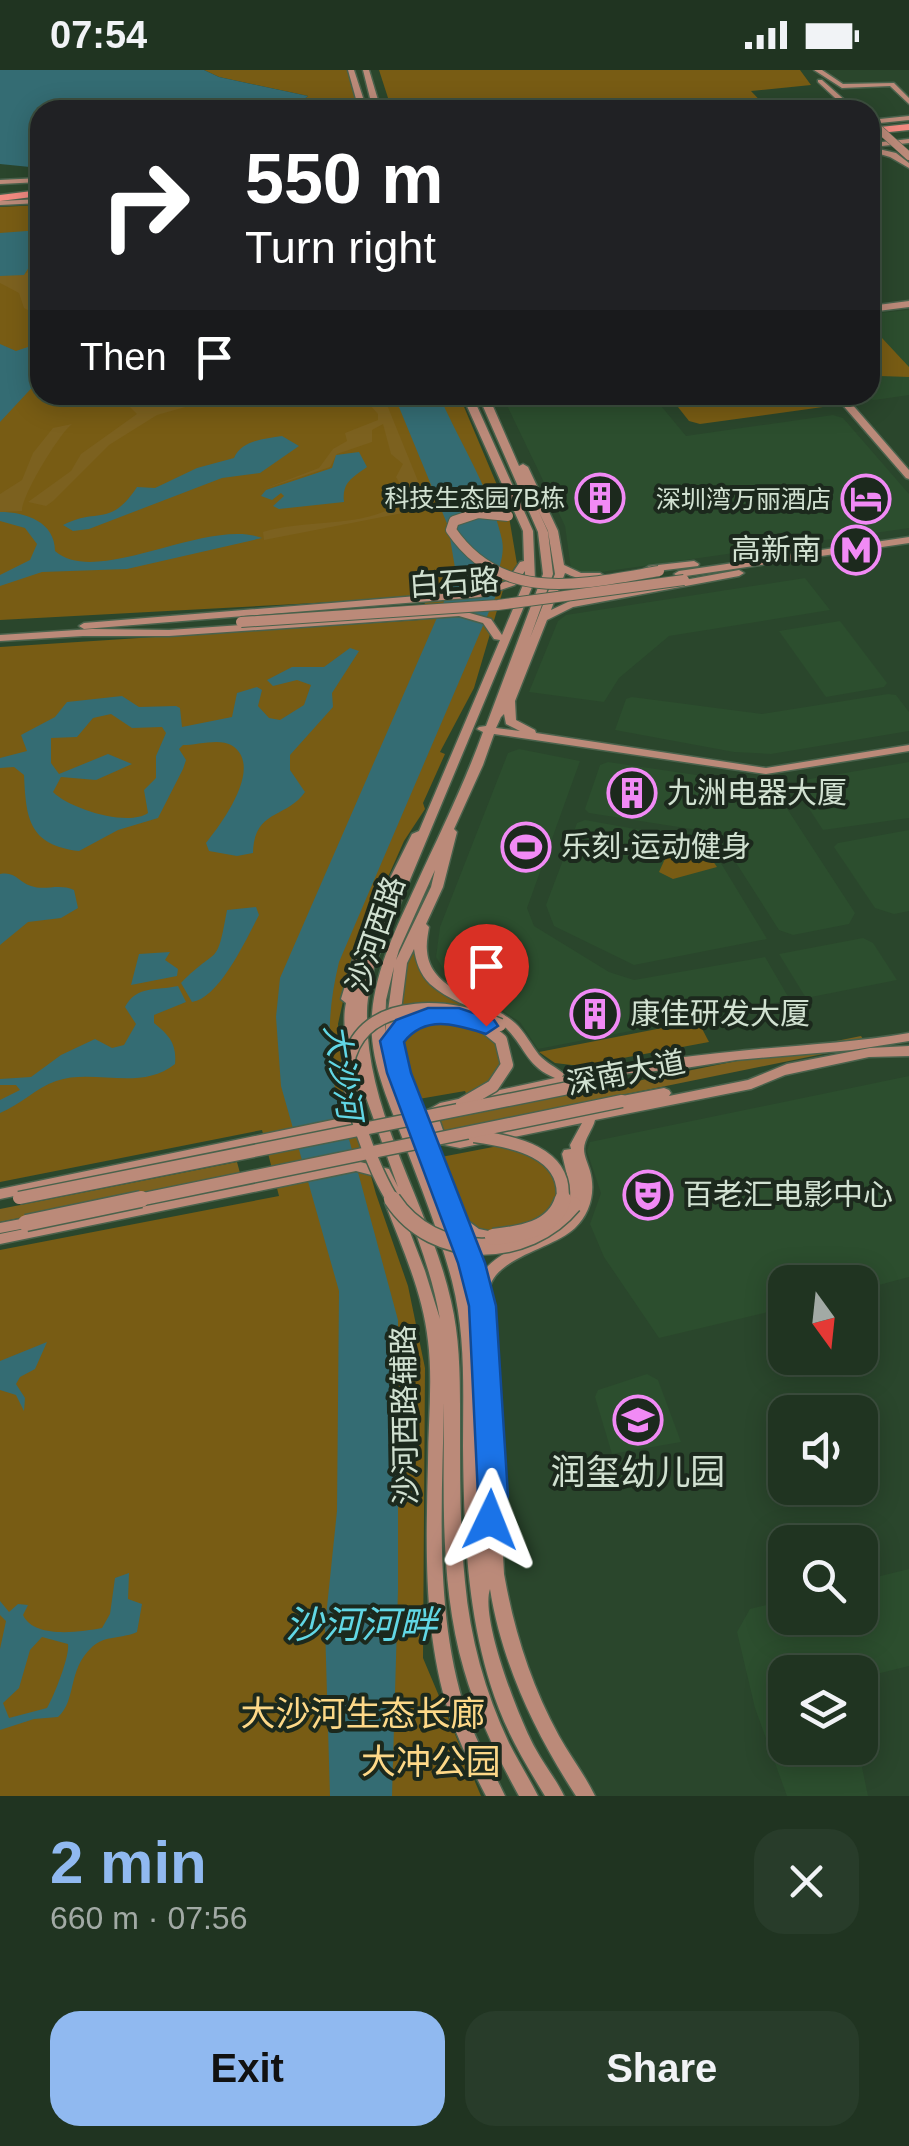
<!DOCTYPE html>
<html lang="en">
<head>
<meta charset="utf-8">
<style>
  body { margin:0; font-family:Helvetica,"Noto Sans SC",sans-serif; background:#283c2a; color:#f1f3f6; height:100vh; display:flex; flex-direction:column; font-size:38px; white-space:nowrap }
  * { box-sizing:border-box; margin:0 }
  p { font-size:32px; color:#a2aaa5 }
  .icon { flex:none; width:55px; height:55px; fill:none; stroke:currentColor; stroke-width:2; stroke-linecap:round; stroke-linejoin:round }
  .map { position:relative; height:1726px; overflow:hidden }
  .side { display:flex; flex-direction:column; background:#203421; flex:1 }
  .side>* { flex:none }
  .guide { position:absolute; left:30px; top:30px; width:850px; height:305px; border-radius:30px; box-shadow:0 5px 25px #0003,0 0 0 2px #3d4f3f; background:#202124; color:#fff; overflow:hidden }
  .needle { width:65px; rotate:165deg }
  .tools { position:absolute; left:768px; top:1195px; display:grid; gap:20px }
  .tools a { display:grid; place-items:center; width:110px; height:110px; border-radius:20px; background:#203421; box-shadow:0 5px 25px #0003,0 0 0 2px #3d4f3f; font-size:50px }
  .pin { position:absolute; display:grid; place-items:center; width:85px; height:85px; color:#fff; margin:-102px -42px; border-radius:50% 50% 50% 0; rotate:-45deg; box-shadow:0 0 10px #0007 }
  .pin .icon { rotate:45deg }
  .me { position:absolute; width:110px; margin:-55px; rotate:2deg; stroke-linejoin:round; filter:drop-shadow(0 0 8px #0008) }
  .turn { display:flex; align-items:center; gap:35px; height:210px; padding:0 50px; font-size:45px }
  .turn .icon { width:130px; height:130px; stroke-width:2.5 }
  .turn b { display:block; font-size:70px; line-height:85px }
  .then { display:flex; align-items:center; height:95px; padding:0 50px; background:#0003; gap:20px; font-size:38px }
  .round { display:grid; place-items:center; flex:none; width:105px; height:105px; border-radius:30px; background:#283c2a }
  .summary { display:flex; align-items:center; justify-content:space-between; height:170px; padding:0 50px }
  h1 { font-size:60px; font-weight:700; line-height:75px; color:#90b9f0 }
  .action { display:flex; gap:20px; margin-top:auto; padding:20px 50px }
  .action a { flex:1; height:115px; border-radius:30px; background:#90b9f0; color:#111; font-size:40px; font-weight:700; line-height:115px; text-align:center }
  .action a+a { background:#283c2a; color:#f1f3f6 }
  .status { display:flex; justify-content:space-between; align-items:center; height:70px; padding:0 50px; background:#203421; direction:ltr }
  .status svg { height:28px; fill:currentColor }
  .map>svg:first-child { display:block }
  .built { fill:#2c4e2e }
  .green { fill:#785c14 }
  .forest { fill:#7c611f }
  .water { fill:#346c73; fill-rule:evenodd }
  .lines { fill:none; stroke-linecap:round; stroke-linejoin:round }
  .major-casing { stroke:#4a624c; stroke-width:3 }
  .highway-casing { stroke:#4a624c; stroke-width:3 }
  .major { fill:#bb8a79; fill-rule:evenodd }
  .highway { fill:#f18a81; fill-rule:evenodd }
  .major-bridge-far3-casing { stroke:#4a624c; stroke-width:9; stroke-linecap:butt }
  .major-bridge-far2-casing { stroke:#4a624c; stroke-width:12; stroke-linecap:butt }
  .major-bridge-far1-casing { stroke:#4a624c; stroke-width:15; stroke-linecap:butt }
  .major-bridge-casing { stroke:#4a624c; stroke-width:19; stroke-linecap:butt }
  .major-bridge-far3 { stroke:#bb8a79; stroke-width:8 }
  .major-bridge-far2 { stroke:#bb8a79; stroke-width:10 }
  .major-bridge-far1 { stroke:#bb8a79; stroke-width:12 }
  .major-bridge { stroke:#bb8a79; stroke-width:16 }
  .route { fill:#1a73e8; stroke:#114b97; stroke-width:2.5 }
  .labels { text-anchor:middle; stroke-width:8; stroke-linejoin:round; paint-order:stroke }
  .far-poi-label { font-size:25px; fill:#d1e1d1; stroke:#1c291d; text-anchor:end }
  .poi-label { font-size:30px; fill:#d1e1d1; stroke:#1c291d; text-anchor:start }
  .street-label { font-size:30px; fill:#d1e1d1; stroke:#1c291d }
  .water-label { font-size:32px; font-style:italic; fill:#61d7e5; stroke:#1c291d }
  .near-poi-label { font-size:35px; fill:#d1e1d1; stroke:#1c291d }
  .near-park-label { font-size:35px; fill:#fdd888; stroke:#1c291d }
  .near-water-label { font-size:38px; font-style:italic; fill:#61d7e5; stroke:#1c291d }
</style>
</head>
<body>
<div class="status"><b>07:54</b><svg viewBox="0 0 49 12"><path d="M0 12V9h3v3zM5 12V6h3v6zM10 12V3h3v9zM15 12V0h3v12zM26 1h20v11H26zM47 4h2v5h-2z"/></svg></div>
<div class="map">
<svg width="909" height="1726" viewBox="0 0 909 1726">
  <rect width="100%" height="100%" fill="#2a462c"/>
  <g class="built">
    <path d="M909,240V325L874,330L860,327L870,325V244Z"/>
    <path d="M502,325H652L686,366L833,345L843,348L909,424V458L587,504L571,499L565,456Z"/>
    <path d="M805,508L830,540L669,566L619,608L604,632L529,622L558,551L566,545Z"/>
    <path d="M840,551L887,613L884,617L826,627L779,561Z"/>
    <path d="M888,624L896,625L909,642V661L771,684L734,682L615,660L626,629L632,627L762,644Z"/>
    <path d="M519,679L580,691L527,838L534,856L609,902L634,910L765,887L790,930L538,979L520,952L447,905L436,887L440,857L508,683Z"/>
    <path d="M608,692L744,712L756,722L753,727L784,734L855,843L849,854L793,865L779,860L717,763L589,743L585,739L600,695Z"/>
    <path d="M909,692V748L823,760L796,719L804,710Z"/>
    <path d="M585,750L708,772L767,869L634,895L554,856L546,835L577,753Z"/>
    <path d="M909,760V841L894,844L875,838L834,777L838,773Z"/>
    <path d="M863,868L873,873L897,910L806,928L779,884Z"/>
    <path d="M909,1006V1207L860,1220V1212H785V1238L659,1268L604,1187L590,1154L601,1123L587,1081L590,1072Z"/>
    <path d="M647,1304L658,1310L681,1372L612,1384L595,1327L598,1320Z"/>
    <path d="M909,1499V1596L860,1608V1602H785V1678H858L868,1726H787L755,1638L737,1562L750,1539L785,1530V1548H860V1511Z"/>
  </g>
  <g class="green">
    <path d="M204,0H348L361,40H291L308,26L219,7Z"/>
    <path d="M379,0H800L811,15L751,21L769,40H742L735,32L740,40H405L389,31Z"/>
    <path d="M40,135V325H459L508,441L517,494L506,510L474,618L440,682L445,684L423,733L425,739L404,771L353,886L338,954L342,1002L376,1124L408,1216L425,1298L423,1588L481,1726H0V1180L279,1126L262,1060L0,1112V577L419,550L427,527L0,550V137Z"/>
    <path d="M882,268L909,297V307L880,306L870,313V269Z"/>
    <path d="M724,325H825L829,330L823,337L700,354L689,351L674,332Z"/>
    <path d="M673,771L706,781L717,797L673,809L659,802Z"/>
    <path d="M414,867C414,906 447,927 478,945H415L394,953Z"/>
    <path d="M444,948L483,958L501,977L500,1003L468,1028L465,1021L413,1030L397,977L402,961Z"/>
    <path d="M698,951L709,972L580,996L555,993L539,982Z"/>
    <path d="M493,1077H516L557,1103L559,1129L538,1152L490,1163L480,1160L462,1149L455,1138L436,1088Z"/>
  </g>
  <g class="forest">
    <path d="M40,191V246L24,238L19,223L0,213V206L27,203L31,194Z"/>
    <path d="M141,325H150L163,335L188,325H228L157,345L109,375L53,431L46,436L28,432L71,401L81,384L137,344L129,336Z"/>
    <path d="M361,325H383L429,438L415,433L403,443L264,470L263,462C305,449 358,458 396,436L402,417L396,407L403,394L391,384L383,354L372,360V372L337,384L330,397L261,420L319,398L333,379L347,371L345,363L378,350V344Z"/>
    <path d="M72,354C59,364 22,425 22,441L0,442V424L22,410L33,383L53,358Z"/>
    <path d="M861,966L867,975L441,1062L438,1051Z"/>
    <path d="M237,1092L240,1103L0,1152V1139Z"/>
  </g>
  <g class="water">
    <path d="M0,0H204L219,7L308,26L291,40H40V98L0,94Z"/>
    <path d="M40,160V191L31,194L24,205L0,206V163Z"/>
    <path d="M40,273V309L0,352V274L16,281Z"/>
    <path d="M394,325H439C459,372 491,420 502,470C506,490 493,505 497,523L339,892C329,933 327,969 333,1010L398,1250V1520L392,1726H330L325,1556L337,1441L339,1221L281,1016L276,947L280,908L456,504L448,456Z"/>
    <path d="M282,366L299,376L260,403L222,408L89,459L73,461L63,455C98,437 110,458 137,417L155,418L197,398L234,388C242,370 264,369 282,366Z"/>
    <path d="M359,382L367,397C352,408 342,412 344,432L279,439L273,436L284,426L281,423L272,430L261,426L266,420L332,398L336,385Z"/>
    <path d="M0,442C26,442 55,452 55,481C97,518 207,447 262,468L127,499L42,502L0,516V505L30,490L37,474L25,458L0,451Z"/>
    <path d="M350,578L359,581L332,623L333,637L290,685V700L305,722C286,749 254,739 253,783L237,786L209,781L206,773C222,753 265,695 231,675C220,668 196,675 183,675L179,679L186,690L183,699L158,748L118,760L79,781C29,775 26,749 24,705L14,697L0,698V688L27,681L21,665L55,647L67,632L122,626L139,637L176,636L180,638L182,657L232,647L237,623L257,617L262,620L258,636L269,648L280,650L304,635L311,615L297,610L273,616L267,610L292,597H324ZM111,644L132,658L162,657L166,663L156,686V708L144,720L148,743C128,757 70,739 53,722L61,707L96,710L132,694L108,684L59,704L51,693V668L77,667L93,648Z"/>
    <path d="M0,804C16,801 18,812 31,816C45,821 59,813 74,820L78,838L61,848L28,852L0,875Z"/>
    <path d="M256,837L259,845C247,868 219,929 192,932L181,913C219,874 216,900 227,840Z"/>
    <path d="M170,882L165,890L178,899L177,906L131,915L139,884Z"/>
    <path d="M178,916L186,932L154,945V953C169,965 177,974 175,994C140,1022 94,998 56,1011C36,1018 20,1035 0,1043V1030L20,1020L16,1015H0V1009L31,1007L61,985L95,969L112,978L124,975L136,954L125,937C137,915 155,921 178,916Z"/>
    <path d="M47,1272L35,1299L20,1307L16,1314L25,1328L24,1341L16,1325L0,1320V1291Z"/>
    <path d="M129,1503L128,1529L142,1534L137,1562C122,1569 105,1565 92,1577C67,1600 77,1630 58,1647L34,1649L0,1660V1579L6,1551L0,1545V1531L9,1542L18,1534L28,1535L23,1545C34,1569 80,1562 102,1558L110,1544L115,1508ZM42,1567L68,1574C70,1586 54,1626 47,1638L9,1648L3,1633L19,1618L30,1580Z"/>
  </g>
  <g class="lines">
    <g class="major-casing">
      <g id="major">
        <path d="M348,0H354L367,40H359Z"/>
        <path d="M363,0H369L381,40H373Z"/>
        <path d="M814,0H822L843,14L894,13L909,28V34L890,16L842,18Z"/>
        <path d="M818,10H822L856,40H848L818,12Z"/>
        <path d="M909,46V50L870,54V50Z"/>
        <path d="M909,69V73L882,76L878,74L882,72Z"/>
        <path d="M870,77L896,83L909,93V98L890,87L870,81Z"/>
        <path d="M40,108V112L0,114V110Z"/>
        <path d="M40,129V133L0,135V131Z"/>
        <path d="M909,231V237L870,242V236Z"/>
        <path d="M462,325H472L533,461L535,510L374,896C372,911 367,926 367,941C365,1044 429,1133 451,1231C461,1273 460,1317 460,1360C460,1411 460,1462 465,1512C470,1568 485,1622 509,1673C518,1691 529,1708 538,1726H519C497,1686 477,1645 464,1600C439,1514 444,1422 444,1333C442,1434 434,1544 466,1642C476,1672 492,1698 505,1726H486C472,1699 459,1672 449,1643C423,1563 426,1475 428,1393C428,1353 433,1311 428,1271C423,1223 402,1178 385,1133L389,1129L379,1107L356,1101L0,1174V1164L356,1091L389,1099L398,1117L364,1022L361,1042L351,1055L0,1129V1119L342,1048C363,1023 338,968 346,933L341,929L358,872L412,764L419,761L500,570L494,569L483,553L459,546L169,566H83L0,571V565L92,559L169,560L459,540L491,549L502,565L525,510V501L515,515L480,527L84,559L79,556L84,553L479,521L507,511L520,492L524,491L523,461ZM405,1136C420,1172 433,1210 440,1249L425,1201L401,1139Z"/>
        <path d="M478,325H488L519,396L523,394L528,397L558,461L564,495L581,503H600L605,506C594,513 577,509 565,503L551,540L570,531L739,500L744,503L739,506L573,537L547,550L515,631L516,650L535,660L536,663L766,698L909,675V681L766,704L494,664L483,695L454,759L457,762L443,817L426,854L429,857C428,864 426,873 427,881C430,923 489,929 515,953C525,962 531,975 539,985C546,993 556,997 564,1004L562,1007C621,994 680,987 739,981C796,975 853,973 909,963V971L852,980L736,990L679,999L620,1004L449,1040L438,1046L445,1066L460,1068L621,1036L615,1031L617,1028L622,1026L664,1018L669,1020L671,1023L669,1026L748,1010L787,994L870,978L909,976V986L869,987L785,1005L751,1019L595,1050C593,1059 584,1069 584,1079C584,1086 588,1094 590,1101C596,1122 590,1144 575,1158C550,1182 477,1189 490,1236L504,1504C514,1561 531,1615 559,1666C570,1686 585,1705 595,1726H576C535,1663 502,1594 490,1519C480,1549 519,1649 535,1678C544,1695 556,1709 564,1726H545C528,1698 511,1670 499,1639C467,1555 464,1466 463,1377C463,1321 466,1266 452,1211C440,1165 422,1120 405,1075C389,1032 368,990 372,944C376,897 397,857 416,815C439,765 464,715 483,662L477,659L479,657L486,656L543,504L538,462ZM538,440L548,461L555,504L530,568L553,504L548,462ZM504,644L506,654L520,661L496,658L501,647ZM435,800L431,817L396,890L399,880ZM414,879C416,892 420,904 430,914C452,934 484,939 506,958C525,977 527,997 555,1008L440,1033L426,1041L424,1044L435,1073L460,1078L582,1053L570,1075L571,1079L564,1080L562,1084L569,1114L566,1135L568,1139L574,1140C548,1170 506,1172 481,1204L468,1165L493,1172L498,1171L500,1167L498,1163L479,1159L460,1145L406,1003L399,972L415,955L445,949L452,945L445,941L411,947L406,948L399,956L407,893ZM394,897L385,963L386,930ZM385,971L392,1003L464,1193L476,1236L477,1266C467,1179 426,1099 396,1017ZM479,1315L485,1454L481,1457Z"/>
        <path d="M834,325H844L909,400V409L906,408Z"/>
        <path d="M909,467V473L679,507L674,504L679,501Z"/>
        <path d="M694,491L699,494L698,496L649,502L644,499L649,496Z"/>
        <path d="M26,1148L31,1149L33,1153L31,1157L0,1163V1153Z"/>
      </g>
    </g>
    <g class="highway-casing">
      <g id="highway">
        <path d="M909,54V60L870,64V58Z"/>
        <path d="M40,120V126L0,131V125Z"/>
      </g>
    </g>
    <use href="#major" class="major"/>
    <use href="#highway" class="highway"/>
    <g class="major-bridge-far3-casing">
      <path id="major-bridge-far3" d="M870,51L909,86"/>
    </g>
    <g class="major-bridge-far2-casing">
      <g id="major-bridge-far2">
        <path d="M508,446L478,443L454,451L451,460C502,535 582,514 659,501"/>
        <path d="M241,552L498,535L684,510"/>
      </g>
    </g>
    <g class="major-bridge-far1-casing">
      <g id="major-bridge-far1">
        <path d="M462,1034L493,1016L507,995L501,970L480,953"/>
        <path d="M474,1066C512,1071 570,1082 562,1132"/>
        <path d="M19,1128L613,1009"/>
        <path d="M129,1132L622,1031"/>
        <path d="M394,1132C375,1104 340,1017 350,985C370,925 456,934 500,955"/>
      </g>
    </g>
    <g class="major-bridge-casing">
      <g id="major-bridge">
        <path d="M392,1129C434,1193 528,1190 573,1135"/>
        <path d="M26,1153L141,1129"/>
        <path d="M493,1167C520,1164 554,1160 563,1129"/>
      </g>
    </g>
    <use href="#major-bridge-far3" class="major-bridge-far3"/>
    <use href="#major-bridge-far2" class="major-bridge-far2"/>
    <use href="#major-bridge-far1" class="major-bridge-far1"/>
    <use href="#major-bridge" class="major-bridge"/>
  </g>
  <path class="route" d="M428,938H459L494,950L498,956L486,964C457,955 426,944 404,972L411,1003L485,1193L496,1236L508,1426L500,1459L490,1463L480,1459L475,1450L478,1426L469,1236L458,1193L387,1003L380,971L396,950Z"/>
  <defs>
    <g id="building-ring" transform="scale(2.5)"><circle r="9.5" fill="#1c291d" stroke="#f18af5" stroke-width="1.5"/><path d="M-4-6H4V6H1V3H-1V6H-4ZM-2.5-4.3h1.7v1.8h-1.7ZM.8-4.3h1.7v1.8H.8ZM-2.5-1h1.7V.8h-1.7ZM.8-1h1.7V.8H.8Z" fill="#f18af5"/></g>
    <g id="hotel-ring" transform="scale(2.5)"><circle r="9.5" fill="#1c291d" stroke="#f18af5" stroke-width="1.5"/><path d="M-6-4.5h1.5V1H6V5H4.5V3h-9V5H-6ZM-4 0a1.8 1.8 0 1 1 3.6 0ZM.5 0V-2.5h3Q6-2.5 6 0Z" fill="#f18af5"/></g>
    <g id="metro-ring" transform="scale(2.5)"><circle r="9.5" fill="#1c291d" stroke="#f18af5" stroke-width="1.5"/><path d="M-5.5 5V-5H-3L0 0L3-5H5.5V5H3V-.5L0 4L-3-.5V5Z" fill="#f18af5"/></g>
    <g id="stadium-ring" transform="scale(2.5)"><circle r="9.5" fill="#1c291d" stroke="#f18af5" stroke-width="1.5"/><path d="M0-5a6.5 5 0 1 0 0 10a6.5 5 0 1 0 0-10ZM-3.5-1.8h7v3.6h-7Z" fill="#f18af5"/></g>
    <g id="theatre-ring" transform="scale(2.5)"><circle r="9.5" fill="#1c291d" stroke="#f18af5" stroke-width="1.5"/><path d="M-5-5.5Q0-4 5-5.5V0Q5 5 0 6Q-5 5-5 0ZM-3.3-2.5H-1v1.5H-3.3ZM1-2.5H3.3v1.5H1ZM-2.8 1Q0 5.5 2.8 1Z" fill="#f18af5"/></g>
    <g id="school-ring" transform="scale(2.5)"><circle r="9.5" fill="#1c291d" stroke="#f18af5" stroke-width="1.5"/><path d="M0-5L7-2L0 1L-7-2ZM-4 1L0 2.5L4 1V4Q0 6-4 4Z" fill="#f18af5"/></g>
  </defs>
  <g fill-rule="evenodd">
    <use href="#building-ring" x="600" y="428"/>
    <use href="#hotel-ring" x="866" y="429"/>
    <use href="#metro-ring" x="856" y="480"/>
    <use href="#building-ring" x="632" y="723"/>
    <use href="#stadium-ring" x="526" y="777"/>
    <use href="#building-ring" x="595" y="944"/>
    <use href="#theatre-ring" x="648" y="1125"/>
    <use href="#school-ring" x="638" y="1350"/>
  </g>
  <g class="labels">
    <g class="far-poi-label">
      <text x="565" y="437">科技生态园7B栋</text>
      <text x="831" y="438">深圳湾万丽酒店</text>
    </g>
    <g class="poi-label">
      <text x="821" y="490" text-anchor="end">高新南</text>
      <text x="667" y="733">九洲电器大厦</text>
      <text x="561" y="787">乐刻·运动健身</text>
      <text x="630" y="954">康佳研发大厦</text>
      <text x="683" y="1135">百老汇电影中心</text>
    </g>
    <g class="street-label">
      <text transform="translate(454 513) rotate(-4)" y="10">白石路</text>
      <text transform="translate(376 864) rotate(-71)" y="10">沙河西路</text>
      <text transform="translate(626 1003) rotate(-11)" y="10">深南大道</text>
      <text transform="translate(405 1345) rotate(-91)" y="10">沙河西路辅路</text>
    </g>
    <g class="water-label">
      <text transform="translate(343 1002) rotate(81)" y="11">大沙河</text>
    </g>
    <g class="near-poi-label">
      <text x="638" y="1414">润玺幼儿园</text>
    </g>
    <g class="near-park-label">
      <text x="363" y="1656">大沙河生态长廊</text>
      <text x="431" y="1704">大冲公园</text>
    </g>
    <g class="near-water-label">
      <text x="361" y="1568">沙河河畔</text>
    </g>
  </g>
</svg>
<div class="tools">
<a><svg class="needle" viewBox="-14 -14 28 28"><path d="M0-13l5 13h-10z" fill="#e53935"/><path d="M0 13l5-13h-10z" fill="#a2aaa5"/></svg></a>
<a><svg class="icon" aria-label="sound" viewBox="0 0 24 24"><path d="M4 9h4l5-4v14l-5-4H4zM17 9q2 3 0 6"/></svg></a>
<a><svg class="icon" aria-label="search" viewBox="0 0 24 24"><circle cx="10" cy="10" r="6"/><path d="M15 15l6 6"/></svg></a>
<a><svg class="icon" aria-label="layers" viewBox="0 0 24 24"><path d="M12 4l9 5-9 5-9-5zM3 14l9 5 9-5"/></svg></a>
</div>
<div class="pin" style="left:486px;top:956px;background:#d93025"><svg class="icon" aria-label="arrive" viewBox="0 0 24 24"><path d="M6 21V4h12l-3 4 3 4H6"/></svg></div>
<svg class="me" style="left:490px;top:1450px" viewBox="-20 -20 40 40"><path d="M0-17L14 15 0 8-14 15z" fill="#1a73e8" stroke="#fff" stroke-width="4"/></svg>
<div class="guide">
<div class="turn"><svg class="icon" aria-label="right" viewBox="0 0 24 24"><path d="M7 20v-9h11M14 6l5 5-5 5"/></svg><div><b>550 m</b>Turn right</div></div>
<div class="then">Then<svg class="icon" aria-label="arrive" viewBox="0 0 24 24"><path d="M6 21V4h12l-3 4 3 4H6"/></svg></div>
</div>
</div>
<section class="side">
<div class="summary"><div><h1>2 min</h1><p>660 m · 07:56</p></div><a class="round"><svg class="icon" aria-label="close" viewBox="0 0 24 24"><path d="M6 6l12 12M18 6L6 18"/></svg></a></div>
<div class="action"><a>Exit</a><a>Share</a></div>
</section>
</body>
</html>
